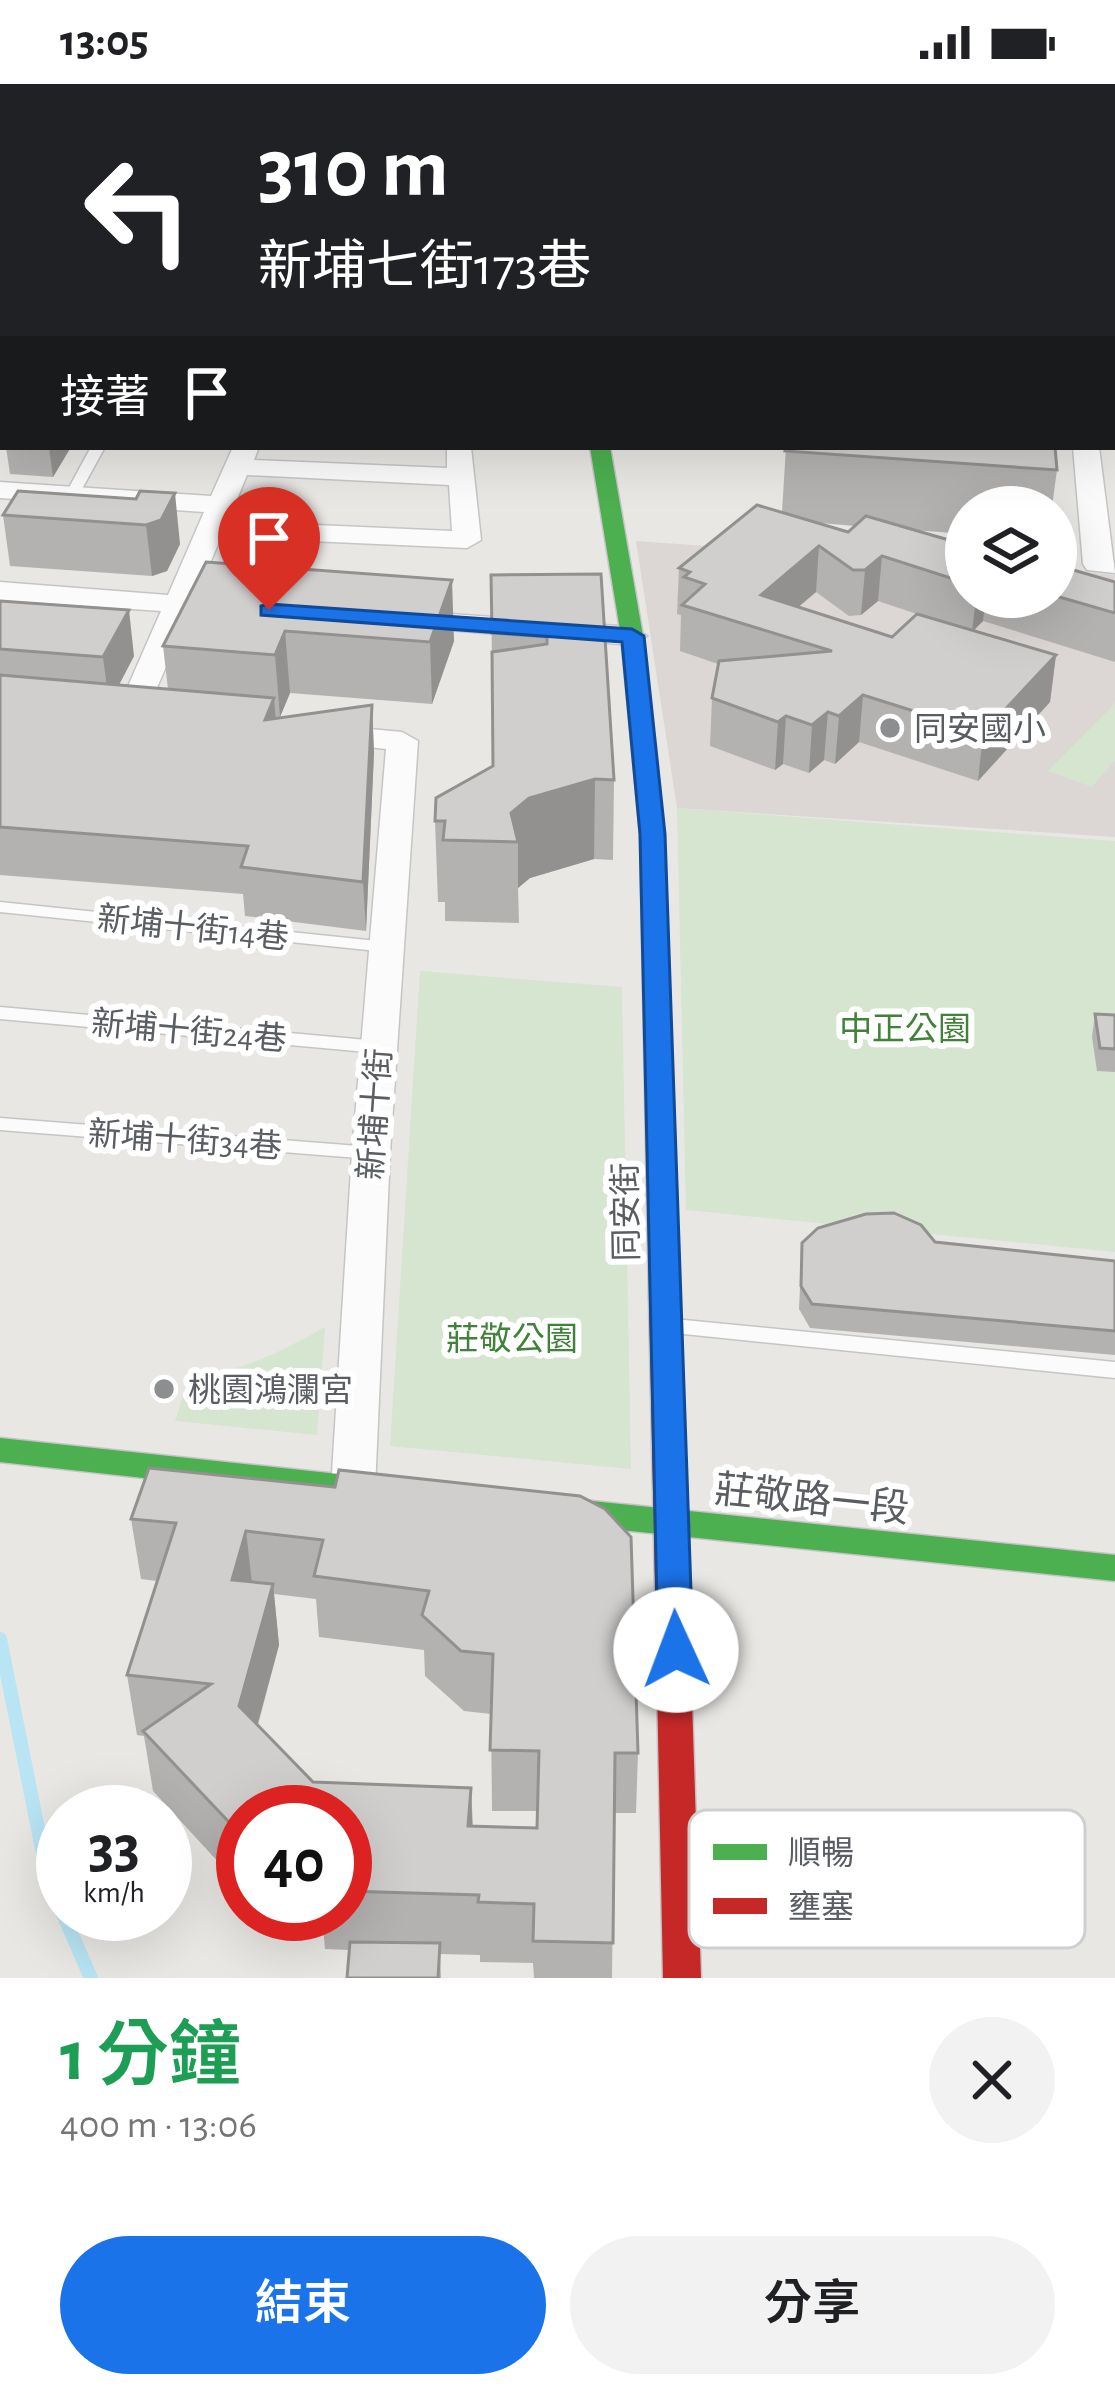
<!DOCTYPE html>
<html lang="zh-TW">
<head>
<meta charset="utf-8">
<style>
  body { margin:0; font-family:"Alegreya Sans","Noto Sans TC",sans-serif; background:#f2f2f2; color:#202124; height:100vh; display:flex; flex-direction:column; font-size:45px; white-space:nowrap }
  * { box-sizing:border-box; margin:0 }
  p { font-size:39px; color:#757577 }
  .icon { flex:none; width:66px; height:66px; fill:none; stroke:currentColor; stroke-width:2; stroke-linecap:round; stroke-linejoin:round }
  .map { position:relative; height:1894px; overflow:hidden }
  .sheet { display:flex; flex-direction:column; background:#fff; flex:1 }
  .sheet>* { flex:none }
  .guide { position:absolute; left:0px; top:0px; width:1116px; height:366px; box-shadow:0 12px 48px #0002; background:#202124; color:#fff; overflow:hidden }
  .fabs { position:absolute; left:945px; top:402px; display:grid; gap:24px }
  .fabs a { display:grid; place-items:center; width:132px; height:132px; border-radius:50%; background:#fff; box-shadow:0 12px 48px #0002; font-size:60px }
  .speed { position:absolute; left:36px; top:1701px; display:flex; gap:24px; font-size:60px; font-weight:700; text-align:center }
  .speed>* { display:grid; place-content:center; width:156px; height:156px; border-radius:50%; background:#fff; box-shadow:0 12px 48px #0002; line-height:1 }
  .speed small { font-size:30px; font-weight:400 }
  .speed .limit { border:18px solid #d22; background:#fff; color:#111 }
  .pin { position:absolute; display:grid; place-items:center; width:102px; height:102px; color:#fff; margin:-123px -51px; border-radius:50% 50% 50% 0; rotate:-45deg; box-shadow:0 0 12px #0007 }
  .pin .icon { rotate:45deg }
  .me { position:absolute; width:132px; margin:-66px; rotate:358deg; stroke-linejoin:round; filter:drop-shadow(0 0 9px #0008) }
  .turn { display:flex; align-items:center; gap:42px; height:252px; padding:0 60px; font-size:54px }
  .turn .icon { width:156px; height:156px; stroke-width:2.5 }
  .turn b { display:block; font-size:84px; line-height:102px }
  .then { display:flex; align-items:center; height:114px; padding:0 60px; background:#0003; gap:24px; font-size:45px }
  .round { display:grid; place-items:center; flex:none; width:126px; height:126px; border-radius:63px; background:#f2f2f2 }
  .head { display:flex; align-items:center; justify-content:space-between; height:204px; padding:0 60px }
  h1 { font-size:72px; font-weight:600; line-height:90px; color:#1e9e55 }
  .button { display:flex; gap:24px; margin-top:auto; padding:24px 60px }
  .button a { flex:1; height:138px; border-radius:72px; background:#1a73e8; color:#fff; font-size:48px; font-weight:600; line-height:138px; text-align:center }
  .button a+a { background:#f2f2f2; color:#202124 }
  .status { display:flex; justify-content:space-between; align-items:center; height:84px; padding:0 60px; background:#fff; direction:ltr }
  .status svg { height:33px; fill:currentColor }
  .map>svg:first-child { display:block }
  .education { fill:#dcd7d4 }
  .green { fill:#d5e5d0 }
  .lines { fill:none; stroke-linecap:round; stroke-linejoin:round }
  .stream { stroke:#b8e4f3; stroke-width:14 }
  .lane-casing { stroke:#c5c5c5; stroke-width:3 }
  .street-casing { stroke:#c5c5c5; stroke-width:3 }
  .fast-casing { stroke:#c4c4c4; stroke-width:3 }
  .jam-casing { stroke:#c4c4c4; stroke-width:3 }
  .lane { fill:#fcfbfb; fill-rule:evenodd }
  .street { fill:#fcfbfb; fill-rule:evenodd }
  .fast { fill:#4caf50; fill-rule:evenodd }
  .jam { fill:#c62828; fill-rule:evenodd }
  .wall { fill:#b4b2b1; fill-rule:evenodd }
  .shaded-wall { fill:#929190 }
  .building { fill:#d1cfce; stroke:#929190; stroke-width:3; fill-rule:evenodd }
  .route { fill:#1a73e8; stroke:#114b97; stroke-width:3 }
  .poi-dot { fill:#8c8e90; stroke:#fff; stroke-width:4.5 }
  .labels { text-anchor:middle; stroke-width:12; stroke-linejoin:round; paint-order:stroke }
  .poi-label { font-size:33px; fill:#5a5e62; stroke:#fff; text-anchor:start }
  .street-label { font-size:33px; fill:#5a5e62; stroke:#fff }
  .park-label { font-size:33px; fill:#408239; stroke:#fff }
  .near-street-label { font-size:39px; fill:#5a5e62; stroke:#fff }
  .key { fill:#fff; stroke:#cecfd0; stroke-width:3 }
  .key-label { font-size:33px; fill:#5a5e62 }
</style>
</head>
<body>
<div class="status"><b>13:05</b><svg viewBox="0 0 49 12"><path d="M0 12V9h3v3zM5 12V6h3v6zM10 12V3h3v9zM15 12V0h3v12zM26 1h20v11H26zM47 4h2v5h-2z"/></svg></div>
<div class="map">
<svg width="1115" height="1894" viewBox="0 0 1115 1894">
  <rect width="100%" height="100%" fill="#e9e7e4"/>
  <path class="education" d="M636,457L966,480V513H1056V486L1115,491V753L677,724Z"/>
  <g class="green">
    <path d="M1115,619V676L1092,703L1048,687Z"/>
    <path d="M677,724L1115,757V1168L686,1126Z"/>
    <path d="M420,887L622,903L631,1385L390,1362Z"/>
    <path d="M325,1243L317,1351L175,1337L189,1293C241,1289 280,1268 325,1243Z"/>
  </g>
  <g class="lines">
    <g class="stream">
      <path d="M0,1555L45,1780L63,1829"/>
      <path d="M63,1830L91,1894"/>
    </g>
    <g class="lane-casing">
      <g id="lane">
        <path d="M91,363H105L77,414H67L65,411Z"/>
        <path d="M0,818L387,858L396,863L387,868L0,828Z"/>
        <path d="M0,923L378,957L387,963L378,969L0,935Z"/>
        <path d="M0,1034L371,1063L381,1069L371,1075L0,1046Z"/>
        <path d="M674,1235L1115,1278V1294L674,1249L667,1247L664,1242L667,1237Z"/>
      </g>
    </g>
    <g class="street-casing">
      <g id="street">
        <path d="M463,0H547L549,3H465Z"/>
        <rect x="816" y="0" width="20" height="3"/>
        <rect x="1113" y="22" width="2" height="12"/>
        <path d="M3,214V228L0,229V215Z"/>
        <path d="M233,363H259L254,376L447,384V363H471L481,456L467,464L221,453L196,513L234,515L248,524L234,533L189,529L144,634L140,641H118L114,634L161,527L0,516V498L168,511L204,428L0,414V398L211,412ZM247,391L449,401L452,447L228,437Z"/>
        <path d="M1073,363H1099L1115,489L1087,486L1083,480Z"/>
        <path d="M409,527L632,543L647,552L632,561L399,542L394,536L399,530Z"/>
        <path d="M327,641L402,648L418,657L390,1069L375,1405L368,1417L353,1422L338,1417L331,1405L352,1069L386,665L316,657L311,650L316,643Z"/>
      </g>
    </g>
    <g class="fast-casing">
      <g id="fast">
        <path d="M539,0H555L557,3H541Z"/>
        <path d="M590,363H610L643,552L664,750L679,1214L675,1222H653L649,1214L640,750L621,552Z"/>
        <path d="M0,1354L404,1397L416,1401L420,1410L416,1419L404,1423L0,1378Z"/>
        <path d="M543,1412L1115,1471V1497L543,1438L531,1434L526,1425L531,1416Z"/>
      </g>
    </g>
    <g class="jam-casing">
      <path id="jam" d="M664,1203L675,1206L679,1214L701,1894H663L649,1214L653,1206Z"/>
    </g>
    <use href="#lane" class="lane"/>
    <use href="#street" class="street"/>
    <use href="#fast" class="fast"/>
    <use href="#jam" class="jam"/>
  </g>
  <g class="wall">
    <path d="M114,0H287V3H115Z"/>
    <path d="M907,0H1090V3H964Z"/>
    <rect x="1113" y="127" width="2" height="79"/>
    <path d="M6,363H71L53,393L10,390Z"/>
    <path d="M786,363L1057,386L1052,423H966V450L913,446L966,461V513H1056V481L1115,498V578L983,537L974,546L1056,571L1050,618L978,697L859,658L835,680L824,676L809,689L783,680L775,686L710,662L712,614L718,580L680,567L681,531L677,530L679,484L782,428ZM820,439L855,442L848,448ZM816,508L849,532L861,531L878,517L917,530L892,553L798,523Z"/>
    <path d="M136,415L180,460L167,487L152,492L10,482L3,431Z"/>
    <path d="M206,478L454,557L432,620L290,609L280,633H275L276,634L372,621L374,669L366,847L245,832L243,810L0,791V517L134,572L119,601L168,605L163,562Z"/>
    <path d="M601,490L614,696L613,776L594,775L530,794L518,804L519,839L445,837V818H438L435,737L493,682L491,491Z"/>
    <path d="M1095,930L1115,931V988L1097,987L1092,953Z"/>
    <path d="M935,1158L1115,1177V1271L810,1244L799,1225L802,1159Z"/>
    <path d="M335,1403L638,1669L636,1729H614L612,1894H534L533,1879L480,1878V1871L440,1870L441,1894H347L349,1866L325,1865L322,1830H345V1728H243V1805L153,1707L144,1652L137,1651L127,1591L157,1497L141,1495L131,1435ZM274,1510L316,1515L319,1553L424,1566L425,1592L464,1627L491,1630L492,1727H538L537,1744L473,1742L471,1704L313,1698L258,1641L279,1561Z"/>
  </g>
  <g class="shaded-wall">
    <rect x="269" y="0" width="18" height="3"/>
    <path d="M741,0H799V3H733Z"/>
    <path d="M49,363H71L53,393Z"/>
    <path d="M175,409L180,460L167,487L152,492L146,441Z"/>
    <path d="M819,462L816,508L769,548L761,511Z"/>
    <path d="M882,472L878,517L861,531L865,486Z"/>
    <path d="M452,496L454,557L432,620L430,558Z"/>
    <path d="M976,513H986L983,537L972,548Z"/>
    <path d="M129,526L134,572L109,620L103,573Z"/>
    <path d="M285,547L290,609L280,633L275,571Z"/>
    <path d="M1056,571L1050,618L978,697L983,649Z"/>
    <path d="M863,611L859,658L835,680L839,632Z"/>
    <path d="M274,614L278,662L265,636Z"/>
    <path d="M372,621L374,669L366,847L363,798Z"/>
    <path d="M828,628L824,676L809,689L812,641Z"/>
    <path d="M786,632L783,680L775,686L778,638Z"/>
    <path d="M595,695L594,775L530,794L518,804V758L511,729L529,714Z"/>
    <path d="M246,1447L253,1508L232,1496Z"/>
    <path d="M273,1500L279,1561L246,1682L239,1622Z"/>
    <path d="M471,1704L473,1764L468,1742Z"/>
  </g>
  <g class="building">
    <path d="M306,0H367L365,3H304Z"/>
    <path d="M572,0H741L733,3H571Z"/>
    <rect x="1113" y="127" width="2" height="43"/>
    <path d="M0,174L3,177V195L0,192Z"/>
    <path d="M786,363H1055L1057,386L785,367Z"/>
    <path d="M18,407L136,415L140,407L175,409L161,436L146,441L3,431Z"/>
    <path d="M757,421L848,448L866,432L966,461V499L882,472L865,486H853L819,462L761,511L892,553L917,530L1056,571L983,649L863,611L839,632L828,628L812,641L786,632L778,638L712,614L719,577L832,567L682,521L705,500L684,493L690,488L679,484Z"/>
    <path d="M206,478L452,496L430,558L285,547L275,571L163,562Z"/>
    <path d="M1056,481L1115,498V529L1056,512Z"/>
    <path d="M601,490L614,696L595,695L529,714L511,729L518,758L443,756L445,737H435L436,714L493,682L492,568L547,560V553L492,549L491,491Z"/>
    <path d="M0,517L129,526L103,573L0,565Z"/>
    <path d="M0,591L274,614L265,636L372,621L363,798L241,783L248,762L0,743Z"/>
    <path d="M1095,930L1115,931V965L1100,964Z"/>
    <path d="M894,1129L921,1141L935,1158L1115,1177V1247L812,1220L801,1202L802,1159L818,1144L866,1130Z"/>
    <path d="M149,1384L335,1403L339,1386L580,1412L605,1425L631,1453L638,1669H615L613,1859L533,1857L534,1820L478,1818L479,1811L345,1807V1728H329V1724L323,1728H243V1753L143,1647L211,1600L127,1591L176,1439L131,1435ZM246,1447L323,1456L314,1492L429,1507L422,1531L461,1567L493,1570L490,1666L539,1667L537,1744L468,1742L471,1704L313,1698L239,1622L273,1500L232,1496Z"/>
    <path d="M350,1858L440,1859L438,1894H347Z"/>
  </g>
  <path class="route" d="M269,520L632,545L644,552L665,750L693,1566L688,1576L676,1580L663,1576L658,1566L640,750L622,558L261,531V522Z"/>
  <g class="poi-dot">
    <circle cx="890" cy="644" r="12"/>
    <circle cx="164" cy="1305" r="12"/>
  </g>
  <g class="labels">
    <g class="poi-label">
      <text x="914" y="656">同安國小</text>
      <text x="188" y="1317">桃園鴻瀾宮</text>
    </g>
    <g class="street-label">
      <text transform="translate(193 843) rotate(6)" y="12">新埔十街14巷</text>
      <text transform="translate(189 946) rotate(5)" y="12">新埔十街24巷</text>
      <text transform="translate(374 1030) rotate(-86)" y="12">新埔十街</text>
      <text transform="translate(185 1055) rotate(4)" y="12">新埔十街34巷</text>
      <text transform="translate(625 1128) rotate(-91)" y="12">同安街</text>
    </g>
    <g class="park-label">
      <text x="905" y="956">中正公園</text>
      <text x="512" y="1266">莊敬公園</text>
    </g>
    <g class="near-street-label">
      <text transform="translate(812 1414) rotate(6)" y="14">莊敬路一段</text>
    </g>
  </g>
  <rect x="689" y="1726" width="396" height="138" rx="18" class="key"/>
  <rect x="713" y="1760" width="54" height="16" fill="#4caf50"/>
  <rect x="713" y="1814" width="54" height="16" fill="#c62828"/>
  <g class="key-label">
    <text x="788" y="1780">順暢</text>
    <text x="788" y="1834">壅塞</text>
  </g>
</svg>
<div class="fabs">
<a><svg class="icon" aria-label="layers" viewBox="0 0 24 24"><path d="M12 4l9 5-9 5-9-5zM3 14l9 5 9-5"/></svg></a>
</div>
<div class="speed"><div>33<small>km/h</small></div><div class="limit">40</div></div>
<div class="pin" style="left:269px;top:526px;background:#d93025"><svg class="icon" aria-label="arrive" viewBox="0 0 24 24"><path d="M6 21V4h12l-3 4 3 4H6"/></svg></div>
<svg class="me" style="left:676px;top:1566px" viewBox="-20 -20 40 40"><circle r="19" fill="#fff"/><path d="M0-13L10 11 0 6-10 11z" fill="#1a73e8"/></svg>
<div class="guide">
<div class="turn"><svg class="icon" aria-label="left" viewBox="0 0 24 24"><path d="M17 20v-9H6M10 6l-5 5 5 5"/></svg><div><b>310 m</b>新埔七街173巷</div></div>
<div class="then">接著<svg class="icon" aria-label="arrive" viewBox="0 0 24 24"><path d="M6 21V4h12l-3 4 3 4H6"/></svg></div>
</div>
</div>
<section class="sheet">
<div class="head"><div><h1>1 分鐘</h1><p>400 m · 13:06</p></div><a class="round"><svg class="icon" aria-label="close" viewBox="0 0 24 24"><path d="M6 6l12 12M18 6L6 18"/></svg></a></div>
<div class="button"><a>結束</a><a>分享</a></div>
</section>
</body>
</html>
